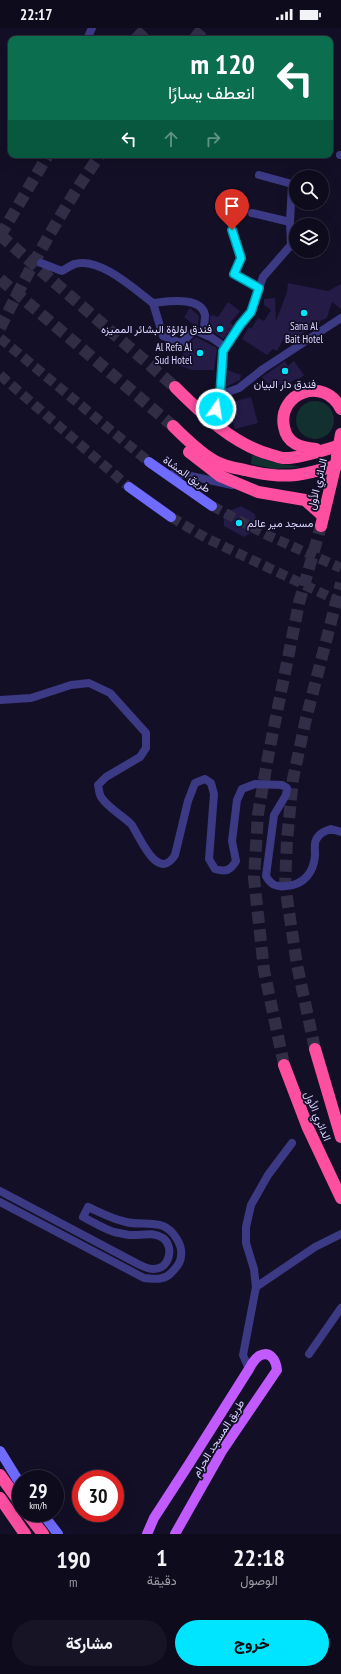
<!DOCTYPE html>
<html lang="ar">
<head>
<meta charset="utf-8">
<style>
  body { margin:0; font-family:"PT Sans Narrow",Vazirmatn,sans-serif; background:#171425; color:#f1f3f6; direction:rtl; height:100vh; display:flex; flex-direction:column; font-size:15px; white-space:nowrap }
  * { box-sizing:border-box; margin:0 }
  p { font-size:13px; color:#9b9ba3 }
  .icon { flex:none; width:22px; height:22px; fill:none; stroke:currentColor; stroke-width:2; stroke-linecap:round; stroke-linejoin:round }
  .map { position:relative; height:1506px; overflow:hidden; direction:ltr }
  .sheet { display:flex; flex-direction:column; background:#0e0b1c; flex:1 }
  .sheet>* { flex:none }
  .banner { position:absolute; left:8px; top:8px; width:325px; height:122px; border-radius:8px; box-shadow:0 4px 16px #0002,0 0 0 1px #2e2b3b; direction:rtl; background:#0b6e4f; color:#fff; overflow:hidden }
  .fabs { position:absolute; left:289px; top:142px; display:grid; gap:8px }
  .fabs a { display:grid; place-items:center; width:40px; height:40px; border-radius:50%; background:#0e0b1c; box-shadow:0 4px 16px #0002,0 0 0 1px #2e2b3b; font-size:20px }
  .speed { position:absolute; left:12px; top:1442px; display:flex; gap:8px; font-size:20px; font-weight:700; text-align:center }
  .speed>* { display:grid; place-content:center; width:52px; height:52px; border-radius:50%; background:#0e0b1c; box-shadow:0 4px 16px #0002,0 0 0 1px #2e2b3b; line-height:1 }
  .speed small { font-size:10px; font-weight:400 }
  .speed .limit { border:6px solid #d22; background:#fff; color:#111 }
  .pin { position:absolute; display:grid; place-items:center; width:34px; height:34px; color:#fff; margin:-41px -17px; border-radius:50% 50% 50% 0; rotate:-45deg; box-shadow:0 0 4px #0007 }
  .pin .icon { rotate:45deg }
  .me { position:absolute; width:44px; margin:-22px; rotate:13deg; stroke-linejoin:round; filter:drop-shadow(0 0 3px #0008) }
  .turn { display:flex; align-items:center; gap:14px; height:84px; padding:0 12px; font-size:18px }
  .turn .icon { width:52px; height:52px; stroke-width:2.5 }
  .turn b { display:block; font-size:28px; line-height:34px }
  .lanes { display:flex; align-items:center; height:38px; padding:0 12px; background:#0003; justify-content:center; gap:20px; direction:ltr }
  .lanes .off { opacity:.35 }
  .eta { display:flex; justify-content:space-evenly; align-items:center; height:68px; text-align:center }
  .eta b { font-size:24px; font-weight:800; line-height:28px }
  .action { display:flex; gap:8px; margin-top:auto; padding:8px 12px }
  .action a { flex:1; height:46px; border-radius:24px; background:#00e5ff; color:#111; font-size:16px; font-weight:800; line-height:46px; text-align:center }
  .action a+a { background:#171425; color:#f1f3f6 }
  .status { display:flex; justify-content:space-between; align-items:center; height:28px; padding:0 20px; background:#0e0b1c; direction:ltr }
  .status svg { height:11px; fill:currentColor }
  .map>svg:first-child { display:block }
  .green { fill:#12302f }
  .building { fill:#241b47 }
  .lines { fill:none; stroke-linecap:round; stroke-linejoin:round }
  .secondary-tunnel { stroke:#312d47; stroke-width:10; stroke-dasharray:10 5; stroke-linecap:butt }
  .highway-tunnel { stroke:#312d47; stroke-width:12; stroke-dasharray:12 6; stroke-linecap:butt }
  .street { stroke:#3d3a85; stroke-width:8 }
  .secondary { stroke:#6f6bff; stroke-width:10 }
  .primary { stroke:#c25bff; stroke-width:10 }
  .highway { stroke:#ff4fa3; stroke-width:12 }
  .highway-bridge { stroke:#ff4fa3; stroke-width:12 }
  .route-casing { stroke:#0095a6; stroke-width:10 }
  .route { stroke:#00e5ff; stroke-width:7 }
  .poi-dot { fill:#00e5ff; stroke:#130f26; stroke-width:1.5 }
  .labels { text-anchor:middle; stroke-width:3.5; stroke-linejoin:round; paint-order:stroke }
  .poi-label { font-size:11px; fill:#d9d4ff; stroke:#130f26 }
  .street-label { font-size:11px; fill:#d9d4ff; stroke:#130f26 }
</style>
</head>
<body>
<div class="status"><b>22:17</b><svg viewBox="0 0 49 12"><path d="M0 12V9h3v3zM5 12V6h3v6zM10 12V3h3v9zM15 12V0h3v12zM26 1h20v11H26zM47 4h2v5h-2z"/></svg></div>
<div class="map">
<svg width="341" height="1506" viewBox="0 0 341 1506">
  <rect width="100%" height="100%" fill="#130f26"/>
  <g class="green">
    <circle cx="315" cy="392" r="19"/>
    <path d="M252,427L276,435L302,439L275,441L251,436Z"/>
  </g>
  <g class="building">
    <path d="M288,255L328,263L341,256V281L332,274L327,290L320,293V295L315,299L312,298L296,311L289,307L286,311L284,310L277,323L273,321L267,327L242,311L249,299L251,301L258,290L264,293L271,282L264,277V271L275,270L276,293L287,264Z"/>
    <path d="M228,274L240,283L230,295L234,297L223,311L210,301V288L213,287L218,289Z"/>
    <path d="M190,280L199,288L198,297H194L184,289Z"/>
    <path d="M196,309L217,320L214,342H192L181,338L184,319Z"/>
    <path d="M285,333L288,338L294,333L304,347L298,352L297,351L286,356L285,355L271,360L262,349Z"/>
    <path d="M227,342L241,347L240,352L226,359Z"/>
    <path d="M251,369L258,395L235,401L227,375Z"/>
    <path d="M241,478L255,486L256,492L249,506L244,509L224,498V485Z"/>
  </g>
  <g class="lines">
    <g class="secondary-tunnel">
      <path d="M0,310L149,434"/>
      <path d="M0,347L129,459"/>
      <path d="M212,478L269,508L341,540"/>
      <path d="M171,489L206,510L332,570L341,576"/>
    </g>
    <g class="highway-tunnel">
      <path d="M136,11L146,0"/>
      <path d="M194,11L203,0"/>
      <path d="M0,207L175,359"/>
      <path d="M0,208L48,127"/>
      <path d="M0,251L173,398"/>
      <path d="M0,300C30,240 61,182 100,127"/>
      <path d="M315,1021L297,937L285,857L287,812L293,751L305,695L341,555"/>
      <path d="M284,1037L264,942L254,850L258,786L268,729L299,575L321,498"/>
    </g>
    <g class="street">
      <path d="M87,11L92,0"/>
      <path d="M340,127H341"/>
      <path d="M252,185L290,194"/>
      <path d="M232,202L241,230L234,246L259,260"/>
      <path d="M41,235L62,243C66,241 71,237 75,236C100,229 134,261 153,275C165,274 201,267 205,287C205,291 204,298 204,303L209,308L225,319"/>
      <path d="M153,275L163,308L181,315L195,302L208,308"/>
      <path d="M194,378L203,379L210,377L220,367L239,360L263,341L341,290"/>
      <path d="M210,391L216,381L220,367L223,323L225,319L251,284L263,249L291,217L290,194L292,156L259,147"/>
      <path d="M169,449L172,446L177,445L232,457"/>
      <path d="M0,672L31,670L71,657L89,655L110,665L146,705V720L140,729L106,749L98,757C99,761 99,766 101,769C108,780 122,787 131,796C139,806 157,856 175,827L188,773L195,755L205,751L211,755L214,766L209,831L215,841C226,844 230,843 236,833L232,813L237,772L242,761L255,756L282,757L287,760L286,767L274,787L266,848C271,857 276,859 286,858C304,857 314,844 315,827C315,823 314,815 316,812C319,805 325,803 331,801L341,804"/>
      <path d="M0,1163L138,1236C142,1238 148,1241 153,1241C169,1242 175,1219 163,1210C152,1203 141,1208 129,1207C124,1206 119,1205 114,1204C104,1201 93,1194 83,1189L88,1179C101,1185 112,1191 126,1194C138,1197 151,1194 163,1198C173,1202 183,1217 181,1228C181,1233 176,1240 172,1244C164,1253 155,1251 144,1250L0,1174"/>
      <path d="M256,1259L315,1219L341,1206"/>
      <path d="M309,1326L341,1280"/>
      <path d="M249,1341L243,1327L256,1259L254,1241L246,1215V1199L251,1177L268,1147L292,1115"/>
    </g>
    <g class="secondary">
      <path d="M149,434L212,478"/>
      <path d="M129,459L171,489"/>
      <path d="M0,1423L21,1457"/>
      <path d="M42,1485L58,1506"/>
    </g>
    <path class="primary" d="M147,1506L154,1490L189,1436L249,1341C251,1337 255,1331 259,1328C270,1322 276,1332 277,1342L222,1423L175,1506"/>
    <g class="highway">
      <path d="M175,359C203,387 234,417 272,427C276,428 281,430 284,430C298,431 327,421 341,417"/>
      <path d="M173,398C185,410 198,423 213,432C222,438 234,440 245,442C286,452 302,448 341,436"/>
      <path d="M316,421C300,419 287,416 284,399C277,365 324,347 341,381"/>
      <path d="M189,424L220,448L258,464L305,472L323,488"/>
      <path d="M315,1021L341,1109"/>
      <path d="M284,1037L308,1100L341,1170"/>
      <path d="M0,1447L21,1476"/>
      <path d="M0,1470L25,1506"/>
      <path d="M27,1485L43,1506"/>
    </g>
    <g class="highway-bridge">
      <path d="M337,428L341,406"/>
      <path d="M321,498L337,431L341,420"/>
    </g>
  </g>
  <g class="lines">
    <g class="route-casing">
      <path id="route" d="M216,381L220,367L223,323L240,297L251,284L259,260L234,246L241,230L232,202"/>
    </g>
    <use href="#route" class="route"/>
  </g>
  <g class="poi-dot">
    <circle cx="304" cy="285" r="4"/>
    <circle cx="220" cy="301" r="4"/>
    <circle cx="200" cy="325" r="4"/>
    <circle cx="285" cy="343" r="4"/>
    <circle cx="239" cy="495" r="4"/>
  </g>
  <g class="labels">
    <g class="poi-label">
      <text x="304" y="302">Sana Al<tspan x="304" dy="13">Bait Hotel</tspan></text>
      <text x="212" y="305" text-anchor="end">فندق لؤلؤة البشائر المميزه</text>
      <text x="192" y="323" text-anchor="end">Al Refa Al<tspan x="192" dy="13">Sud Hotel</tspan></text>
      <text x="285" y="360">فندق دار البيان</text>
      <text x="247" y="499" text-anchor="start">مسجد مير عالم</text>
    </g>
    <g class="street-label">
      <text transform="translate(187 446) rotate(35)" y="4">طريق المشاة</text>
      <text transform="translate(317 456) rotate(-76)" y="4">الدائري الأول</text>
      <text transform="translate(318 1088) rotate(67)" y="4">الدائري الأول</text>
      <text transform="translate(218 1410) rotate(-58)" y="4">طريق المسجد الحرام</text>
    </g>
  </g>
</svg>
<div class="fabs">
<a><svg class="icon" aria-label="search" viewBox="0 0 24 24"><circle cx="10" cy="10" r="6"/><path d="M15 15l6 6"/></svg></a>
<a><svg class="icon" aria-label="layers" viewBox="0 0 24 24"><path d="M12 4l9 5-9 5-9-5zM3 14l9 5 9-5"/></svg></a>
</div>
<div class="speed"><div>29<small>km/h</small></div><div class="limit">30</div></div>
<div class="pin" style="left:232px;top:202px;background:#d93025"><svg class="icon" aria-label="arrive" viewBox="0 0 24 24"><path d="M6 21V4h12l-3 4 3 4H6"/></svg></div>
<svg class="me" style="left:216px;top:381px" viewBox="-20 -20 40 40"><circle r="17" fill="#00e5ff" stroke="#fff" stroke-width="3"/><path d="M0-11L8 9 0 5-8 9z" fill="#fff"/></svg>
<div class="banner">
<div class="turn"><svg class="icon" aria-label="left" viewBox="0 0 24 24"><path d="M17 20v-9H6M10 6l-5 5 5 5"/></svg><div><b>120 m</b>انعطف يسارًا</div></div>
<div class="lanes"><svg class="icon" aria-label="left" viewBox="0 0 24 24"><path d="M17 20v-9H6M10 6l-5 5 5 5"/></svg><svg class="icon off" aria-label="ahead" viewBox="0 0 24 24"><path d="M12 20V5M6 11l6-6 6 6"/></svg><svg class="icon off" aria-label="right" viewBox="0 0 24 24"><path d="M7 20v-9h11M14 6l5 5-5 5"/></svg></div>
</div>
</div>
<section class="sheet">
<div class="eta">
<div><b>22:18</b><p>الوصول</p></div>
<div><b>1</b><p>دقيقة</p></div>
<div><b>190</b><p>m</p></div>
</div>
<div class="action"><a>خروج</a><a>مشاركة</a></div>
</section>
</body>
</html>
